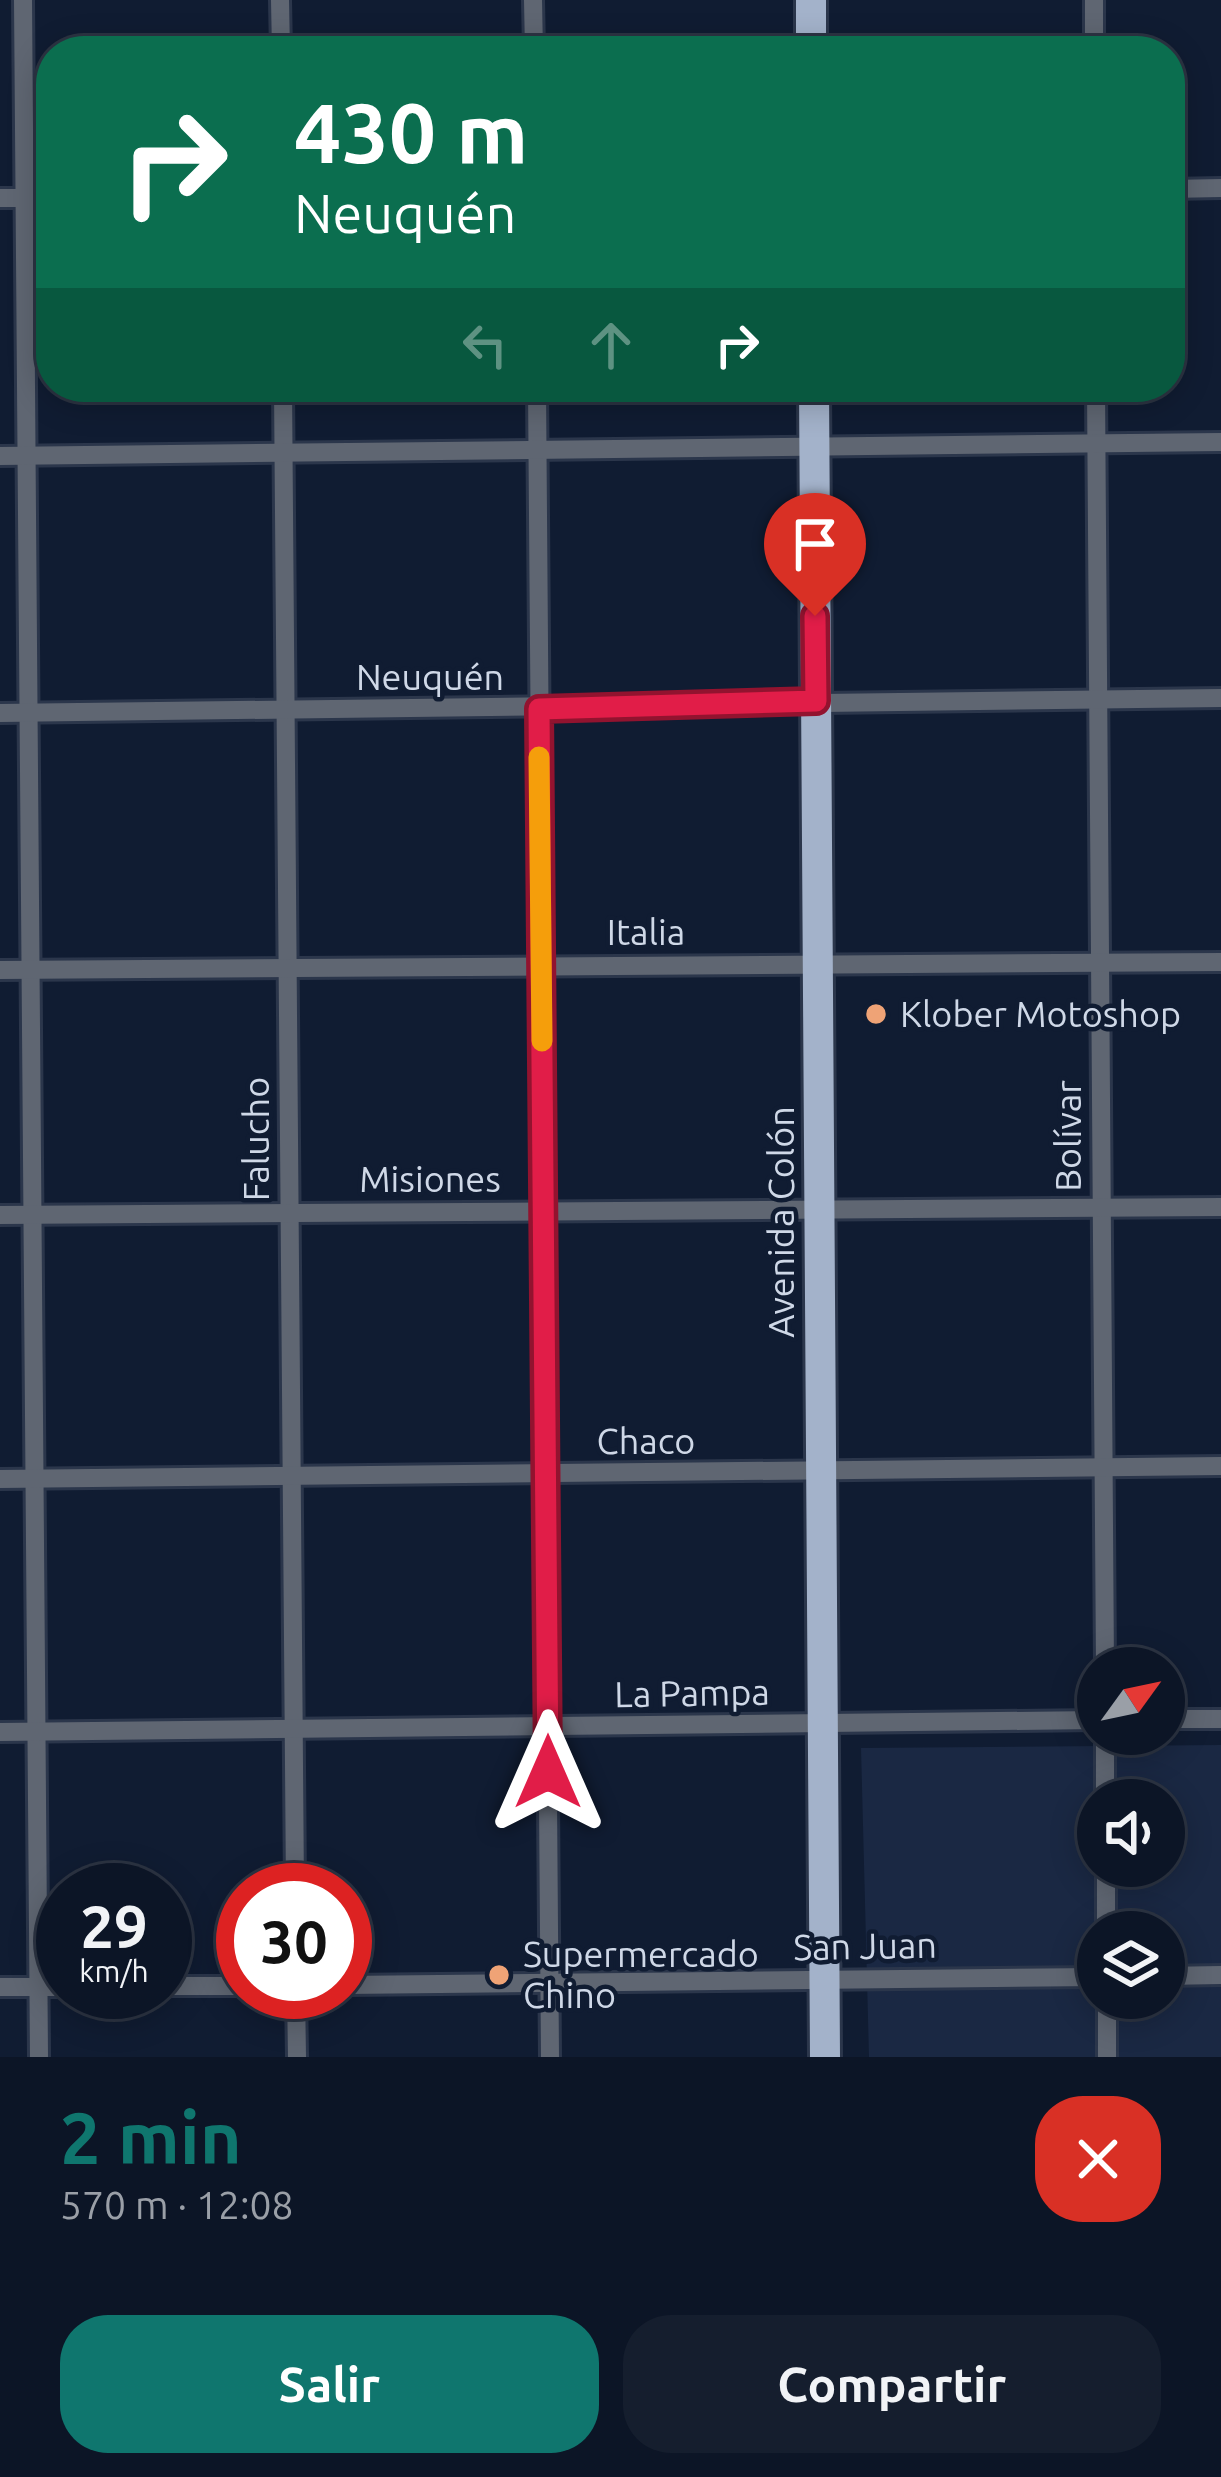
<!DOCTYPE html>
<html lang="es">
<head>
<meta charset="utf-8">
<style>
  body { margin:0; font-family:Ubuntu,sans-serif; background:#151e2e; color:#f1f3f6; height:100vh; display:flex; flex-direction:column; font-size:45px; white-space:nowrap }
  * { box-sizing:border-box; margin:0 }
  p { font-size:39px; color:#9a9fa7 }
  .icon { flex:none; width:66px; height:66px; fill:none; stroke:currentColor; stroke-width:2; stroke-linecap:round; stroke-linejoin:round }
  .map { position:relative; height:2057px; overflow:hidden }
  .sheet { display:flex; flex-direction:column; background:#0c1526; flex:1 }
  .sheet>* { flex:none }
  .hud { position:absolute; left:36px; top:36px; width:1149px; height:366px; border-radius:48px; box-shadow:0 6px 30px #0003,0 0 0 3px #2c3443; background:#0b6e4f; color:#fff; overflow:hidden }
  .needle { width:78px; rotate:57deg }
  .buttons { position:absolute; left:1077px; top:1647px; display:grid; gap:24px }
  .buttons a { display:grid; place-items:center; width:108px; height:108px; border-radius:50%; background:#0c1526; box-shadow:0 6px 30px #0003,0 0 0 3px #2c3443; font-size:60px }
  .speed { position:absolute; left:36px; top:1863px; display:flex; gap:24px; font-size:60px; font-weight:700; text-align:center }
  .speed>* { display:grid; place-content:center; width:156px; height:156px; border-radius:50%; background:#0c1526; box-shadow:0 6px 30px #0003,0 0 0 3px #2c3443; line-height:1 }
  .speed small { font-size:30px; font-weight:400 }
  .speed .limit { border:18px solid #d22; background:#fff; color:#111 }
  .pin { position:absolute; display:grid; place-items:center; width:102px; height:102px; color:#fff; margin:-123px -51px; border-radius:50% 50% 50% 0; rotate:-45deg; box-shadow:0 0 12px #0007 }
  .pin .icon { rotate:45deg }
  .me { position:absolute; width:132px; margin:-66px; rotate:0deg; stroke-linejoin:round; filter:drop-shadow(0 0 9px #0008) }
  .turn { display:flex; align-items:center; gap:42px; height:252px; padding:0 60px; font-size:54px }
  .turn .icon { width:156px; height:156px; stroke-width:2.5 }
  .turn b { display:block; font-size:84px; line-height:102px }
  .lanes { display:flex; align-items:center; height:114px; padding:0 60px; background:#0003; justify-content:center; gap:60px; direction:ltr }
  .lanes .off { opacity:.35 }
  .round { display:grid; place-items:center; flex:none; width:126px; height:126px; border-radius:48px; background:#151e2e }
  .headline { display:flex; align-items:center; justify-content:space-between; height:204px; padding:0 60px }
  h1 { font-size:72px; font-weight:700; line-height:90px; color:#0f766e }
  .cta { display:flex; gap:24px; margin-top:auto; padding:24px 60px }
  .cta a { flex:1; height:138px; border-radius:48px; background:#0f766e; color:#fff; font-size:48px; font-weight:700; line-height:138px; text-align:center }
  .cta a+a { background:#151e2e; color:#f1f3f6 }
  .map>svg:first-child { display:block }
  .built { fill:#1a2843; fill-rule:evenodd }
  .lines { fill:none; stroke-linecap:round; stroke-linejoin:round }
  .street-casing { stroke:#2b364b; stroke-width:24 }
  .primary-casing { stroke:#2b364b; stroke-width:36 }
  .street { stroke:#5f6672; stroke-width:18 }
  .primary { stroke:#a3b2ca; stroke-width:30 }
  .route-casing { stroke:#92132f; stroke-width:30 }
  .route { stroke:#e11d48; stroke-width:21 }
  .slow { stroke:#f59e0b; stroke-width:21 }
  .poi-dot { fill:#efa376; stroke:#101c32; stroke-width:4.5 }
  .labels { text-anchor:middle; stroke-width:9; stroke-linejoin:round; paint-order:stroke }
  .street-label { font-size:36px; fill:#cfd8e7; stroke:#101c32 }
  .poi-label { font-size:36px; fill:#cfd8e7; stroke:#101c32; text-anchor:start }
</style>
</head>
<body>
<div class="map">
<svg width="1221" height="2057" viewBox="0 0 1221 2057">
  <rect width="100%" height="100%" fill="#101c32"/>
  <path class="built" d="M1221,1745V2057H869L861,1748ZM1098,1800H1164V1866H1098ZM1098,1932H1164V1998H1098Z"/>
  <g class="lines">
    <g class="street-casing">
      <g id="street">
        <path d="M23,0L39,2057"/>
        <path d="M280,0L281,51"/>
        <path d="M533,0L534,51"/>
        <path d="M1094,0V51"/>
        <path d="M1170,189L1221,188"/>
        <path d="M0,198H51"/>
        <path d="M283,387L295,1890"/>
        <path d="M537,387L550,2057"/>
        <path d="M1096,387L1105,1668"/>
        <path d="M0,456L1221,442"/>
        <path d="M0,713L1221,698"/>
        <path d="M0,970L1221,962"/>
        <path d="M0,1215L1221,1207"/>
        <path d="M0,1479L1221,1466"/>
        <path d="M1164,1719H1221"/>
        <path d="M0,1732L1098,1720"/>
        <path d="M1105,1734V1800"/>
        <path d="M1106,1866V1932"/>
        <path d="M1164,1976L1221,1975"/>
        <path d="M345,1985L1098,1977"/>
        <path d="M165,1986H243"/>
        <path d="M0,1987H63"/>
        <path d="M296,1992L297,2057"/>
        <path d="M1107,1998V2057"/>
      </g>
    </g>
    <g class="primary-casing">
      <g id="primary">
        <path d="M811,0V51"/>
        <path d="M814,387L825,2057"/>
      </g>
    </g>
    <use href="#street" class="street"/>
    <use href="#primary" class="primary"/>
  </g>
  <g class="lines">
    <g class="route-casing">
      <path id="route" d="M548,1772L539,709L816,701L815,616"/>
    </g>
    <use href="#route" class="route"/>
    <path class="slow" d="M539,757L542,1041"/>
  </g>
  <g class="poi-dot">
    <circle cx="876" cy="1014" r="12"/>
    <circle cx="499" cy="1975" r="12"/>
  </g>
  <g class="labels">
    <g class="street-label">
      <text x="430" y="690">Neuquén</text>
      <text x="646" y="945">Italia</text>
      <text transform="translate(1068 1136) rotate(-90)" y="13">Bolívar</text>
      <text transform="translate(256 1139) rotate(-90)" y="13">Falucho</text>
      <text x="430" y="1192">Misiones</text>
      <text transform="translate(781 1222) rotate(-90)" y="13">Avenida Colón</text>
      <text x="646" y="1454">Chaco</text>
      <text transform="translate(692 1693) rotate(-1)" y="13">La Pampa</text>
      <text transform="translate(865 1946) rotate(-1)" y="13">San Juan</text>
    </g>
    <g class="poi-label">
      <text x="900" y="1027">Klober Motoshop</text>
      <text x="523" y="1967">Supermercado<tspan x="523" dy="41">Chino</tspan></text>
    </g>
  </g>
</svg>
<div class="buttons">
<a><svg class="needle" viewBox="-14 -14 28 28"><path d="M0-13l5 13h-10z" fill="#e53935"/><path d="M0 13l5-13h-10z" fill="#9a9fa7"/></svg></a>
<a><svg class="icon" aria-label="sound" viewBox="0 0 24 24"><path d="M4 9h4l5-4v14l-5-4H4zM17 9q2 3 0 6"/></svg></a>
<a><svg class="icon" aria-label="layers" viewBox="0 0 24 24"><path d="M12 4l9 5-9 5-9-5zM3 14l9 5 9-5"/></svg></a>
</div>
<div class="speed"><div>29<small>km/h</small></div><div class="limit">30</div></div>
<div class="pin" style="left:815px;top:616px;background:#d93025"><svg class="icon" aria-label="arrive" viewBox="0 0 24 24"><path d="M6 21V4h12l-3 4 3 4H6"/></svg></div>
<svg class="me" style="left:548px;top:1772px" viewBox="-20 -20 40 40"><path d="M0-17L14 15 0 8-14 15z" fill="#e11d48" stroke="#fff" stroke-width="4"/></svg>
<div class="hud">
<div class="turn"><svg class="icon" aria-label="right" viewBox="0 0 24 24"><path d="M7 20v-9h11M14 6l5 5-5 5"/></svg><div><b>430 m</b>Neuquén</div></div>
<div class="lanes"><svg class="icon off" aria-label="left" viewBox="0 0 24 24"><path d="M17 20v-9H6M10 6l-5 5 5 5"/></svg><svg class="icon off" aria-label="ahead" viewBox="0 0 24 24"><path d="M12 20V5M6 11l6-6 6 6"/></svg><svg class="icon" aria-label="right" viewBox="0 0 24 24"><path d="M7 20v-9h11M14 6l5 5-5 5"/></svg></div>
</div>
</div>
<section class="sheet">
<div class="headline"><div><h1>2 min</h1><p>570 m · 12:08</p></div><a class="round" style="background:#d93025;color:#fff"><svg class="icon" aria-label="close" viewBox="0 0 24 24"><path d="M6 6l12 12M18 6L6 18"/></svg></a></div>
<div class="cta"><a>Salir</a><a>Compartir</a></div>
</section>
</body>
</html>
